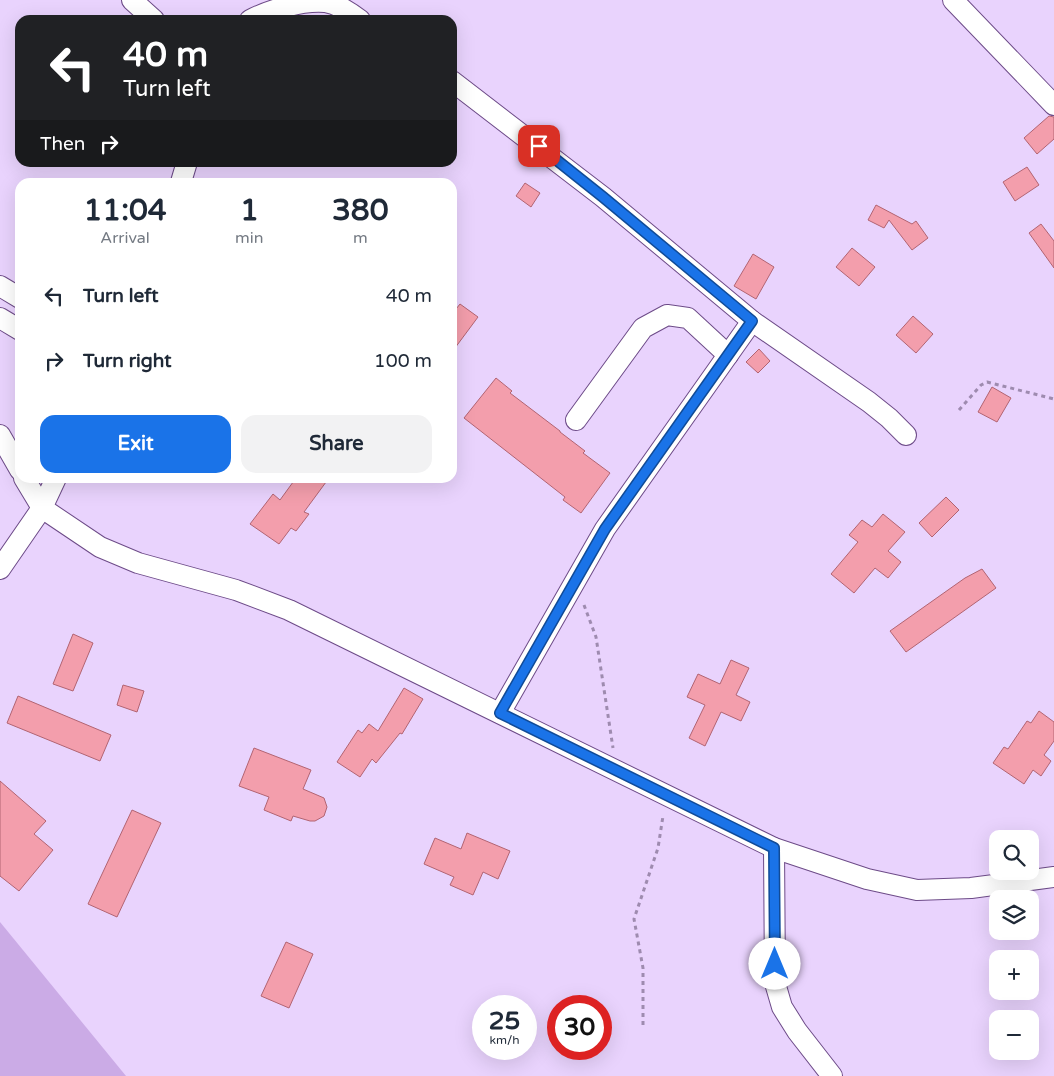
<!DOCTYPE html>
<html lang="en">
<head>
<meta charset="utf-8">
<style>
  body { margin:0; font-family:"Varela Round",sans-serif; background:#f2f2f3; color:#1f2937; height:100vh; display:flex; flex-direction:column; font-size:19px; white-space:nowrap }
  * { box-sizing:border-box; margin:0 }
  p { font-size:16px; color:#747a83 }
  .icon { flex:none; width:28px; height:28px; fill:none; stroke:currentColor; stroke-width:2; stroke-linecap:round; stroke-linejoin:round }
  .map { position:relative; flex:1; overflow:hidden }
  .side { position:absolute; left:15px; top:178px; width:442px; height:305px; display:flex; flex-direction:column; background:#fff; border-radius:15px; box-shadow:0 5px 20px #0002 }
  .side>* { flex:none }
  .banner { position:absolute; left:15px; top:15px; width:442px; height:152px; border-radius:15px; box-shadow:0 5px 20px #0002; background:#202124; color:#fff; overflow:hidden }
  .buttons { position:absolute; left:989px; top:830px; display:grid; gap:10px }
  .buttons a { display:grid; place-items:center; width:50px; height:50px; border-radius:10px; background:#fff; box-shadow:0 5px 20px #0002; font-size:25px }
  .speed { position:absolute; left:472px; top:995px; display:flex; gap:10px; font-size:25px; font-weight:700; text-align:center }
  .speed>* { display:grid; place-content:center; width:65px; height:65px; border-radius:50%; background:#fff; box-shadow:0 5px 20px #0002; line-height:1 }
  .speed small { font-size:12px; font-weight:400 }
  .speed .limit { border:8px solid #d22; background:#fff; color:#111 }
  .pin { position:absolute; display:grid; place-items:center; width:42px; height:42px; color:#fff; margin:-21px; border-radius:10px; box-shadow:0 2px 8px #0006 }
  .me { position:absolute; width:55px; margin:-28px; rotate:0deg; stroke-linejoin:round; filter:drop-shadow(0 0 4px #0008) }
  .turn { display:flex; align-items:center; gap:18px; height:105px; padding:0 25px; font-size:22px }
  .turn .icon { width:65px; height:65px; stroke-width:2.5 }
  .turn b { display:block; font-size:35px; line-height:42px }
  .then { display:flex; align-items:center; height:48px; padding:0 25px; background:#0003; gap:10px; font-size:19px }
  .eta { display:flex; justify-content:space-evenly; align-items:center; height:85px; text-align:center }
  .eta b { font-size:30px; font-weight:700; line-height:35px }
  .action { display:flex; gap:10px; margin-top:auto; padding:10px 25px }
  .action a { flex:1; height:58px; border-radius:15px; background:#1a73e8; color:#fff; font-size:20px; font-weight:700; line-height:58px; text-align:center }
  .action a+a { background:#f2f2f3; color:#1f2937 }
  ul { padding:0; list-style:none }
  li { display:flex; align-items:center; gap:15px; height:65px; padding:0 25px }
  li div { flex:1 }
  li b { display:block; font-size:19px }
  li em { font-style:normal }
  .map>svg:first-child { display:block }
  .green { fill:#cbabe6 }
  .building { fill:#f39eac; stroke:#b26472 }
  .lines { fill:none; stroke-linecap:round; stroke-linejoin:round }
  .minor-casing { stroke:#6d4b88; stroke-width:22 }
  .path { stroke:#9e8baf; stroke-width:3; stroke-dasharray:4 4; stroke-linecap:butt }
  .minor { stroke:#fff; stroke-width:20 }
  .route-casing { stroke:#114b97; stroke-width:12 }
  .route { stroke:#1a73e8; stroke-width:9 }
</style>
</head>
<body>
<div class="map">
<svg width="1054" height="1076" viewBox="0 0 1054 1076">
  <rect width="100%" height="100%" fill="#e9d3fd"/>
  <path class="green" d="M0,922L126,1076H0Z"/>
  <g class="building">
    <path d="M1049,116L1054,117V139L1037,154L1024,138Z"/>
    <path d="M1027,167L1039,185L1015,201L1003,182Z"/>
    <path d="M525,183L540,193L531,207L516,196Z"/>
    <path d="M876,205L912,224L916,221L928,238L912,250L889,220L884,228L868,220Z"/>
    <path d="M1041,224L1054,241V268L1029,233Z"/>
    <path d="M852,248L875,267L859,286L836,267Z"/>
    <path d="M753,254L774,267L756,299L734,286Z"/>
    <path d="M460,304L478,317L452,352V314Z"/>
    <path d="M913,316L933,334L916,353L896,335Z"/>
    <path d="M759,349L770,361L758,373L746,362Z"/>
    <path d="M496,378L512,391L510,393L560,431V432L585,451L583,453L610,473L581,513L563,500L565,497L464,418Z"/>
    <path d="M992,387L1011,398L997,422L978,412Z"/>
    <path d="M296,478H329L304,512L309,514L296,531L291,528L279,544L250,524L273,494L280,500Z"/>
    <path d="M946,497L959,510L932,537L919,523Z"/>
    <path d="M883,514L905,532L888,551L901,562L888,578L875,568L854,593L831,574L858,542L849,535L862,520L872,527Z"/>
    <path d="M982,569L996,588L906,652L890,631L965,578Z"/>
    <path d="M73,634L93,643L73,691L53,684Z"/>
    <path d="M731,660L749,668L736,695L750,702L741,721L721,712L705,746L689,738L705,705L687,697L698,674L720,684Z"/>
    <path d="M123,685L144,691L137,712L117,705Z"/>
    <path d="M404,688L423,699L402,734L400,733L376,763L372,759L360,777L337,762L358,730L362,733L369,724L378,731Z"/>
    <path d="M18,696L111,735L100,761L7,723Z"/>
    <path d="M1039,711L1054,722V741L1044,755L1051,761L1041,776L1033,770L1024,784L993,763L1004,747L1008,749L1027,721L1031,723Z"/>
    <path d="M254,748L311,770L303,789L324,798L327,807L324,816L315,821H310L293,816L291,821L264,810L269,797L239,786Z"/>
    <path d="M0,781L46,821L34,834L53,850L19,891L0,876Z"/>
    <path d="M132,810L161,823L117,917L88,904Z"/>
    <path d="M467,833L510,851L498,879L483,872L473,895L450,885L454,877L424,864L435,838L461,849Z"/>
    <path d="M286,942L313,954L289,1008L261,996Z"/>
  </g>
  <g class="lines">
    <g class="minor-casing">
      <g id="minor">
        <path d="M132,0L154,20"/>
        <path d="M953,0L1054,105"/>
        <path d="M250,20C269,10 303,0 325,2C337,4 351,13 360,20"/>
        <path d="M452,81L603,197L752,321L869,402L889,418L906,435"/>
        <path d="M181,182L187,162"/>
        <path d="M0,286L20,298"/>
        <path d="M0,318L20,330"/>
        <path d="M576,420L643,328L667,315L688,318L728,355"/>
        <path d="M0,435L20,470"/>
        <path d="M24,478L42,508L100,547L138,563L236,590L289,610L774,848L867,879L917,890L971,888L1054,877"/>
        <path d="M0,569L42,508L56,478"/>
        <path d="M500,713L605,529L752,321"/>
        <path d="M774,848L775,983L782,1007L797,1031L832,1076"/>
      </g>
    </g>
    <g class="path">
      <path d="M959,410L981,385L987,382L1054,399"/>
      <path d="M584,605L596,637L613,748"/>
      <path d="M643,1025V968L634,919L658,848L663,816"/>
    </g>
    <use href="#minor" class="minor"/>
  </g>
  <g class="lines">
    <g class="route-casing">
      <path id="route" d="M539,146L603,197L752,321L605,529L500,713L774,848L775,964"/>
    </g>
    <use href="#route" class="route"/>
  </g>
</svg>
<div class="buttons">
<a><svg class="icon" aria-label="search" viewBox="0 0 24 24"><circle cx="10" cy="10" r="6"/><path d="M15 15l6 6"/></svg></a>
<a><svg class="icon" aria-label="layers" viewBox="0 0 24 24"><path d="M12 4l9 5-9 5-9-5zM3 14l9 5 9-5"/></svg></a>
<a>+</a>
<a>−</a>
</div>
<div class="speed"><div>25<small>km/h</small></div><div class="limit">30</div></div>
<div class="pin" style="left:539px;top:146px;background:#d93025"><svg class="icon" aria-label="arrive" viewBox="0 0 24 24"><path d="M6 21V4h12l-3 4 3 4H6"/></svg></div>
<svg class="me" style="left:775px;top:964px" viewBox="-20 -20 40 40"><circle r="19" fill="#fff"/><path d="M0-13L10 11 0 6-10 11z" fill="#1a73e8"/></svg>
<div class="banner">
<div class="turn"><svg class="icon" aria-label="left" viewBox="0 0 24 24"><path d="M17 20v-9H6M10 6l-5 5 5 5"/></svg><div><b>40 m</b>Turn left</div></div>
<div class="then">Then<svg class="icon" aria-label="right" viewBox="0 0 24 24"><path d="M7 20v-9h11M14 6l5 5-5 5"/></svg></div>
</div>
<section class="side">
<div class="eta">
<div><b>11:04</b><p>Arrival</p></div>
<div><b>1</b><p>min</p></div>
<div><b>380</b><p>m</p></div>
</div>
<ul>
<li><svg class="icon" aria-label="left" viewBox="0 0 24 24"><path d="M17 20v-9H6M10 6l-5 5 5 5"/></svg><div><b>Turn left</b></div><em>40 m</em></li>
<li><svg class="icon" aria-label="right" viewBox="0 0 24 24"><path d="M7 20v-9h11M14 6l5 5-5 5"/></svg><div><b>Turn right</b></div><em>100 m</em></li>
</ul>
<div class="action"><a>Exit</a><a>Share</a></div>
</section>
</div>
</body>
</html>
